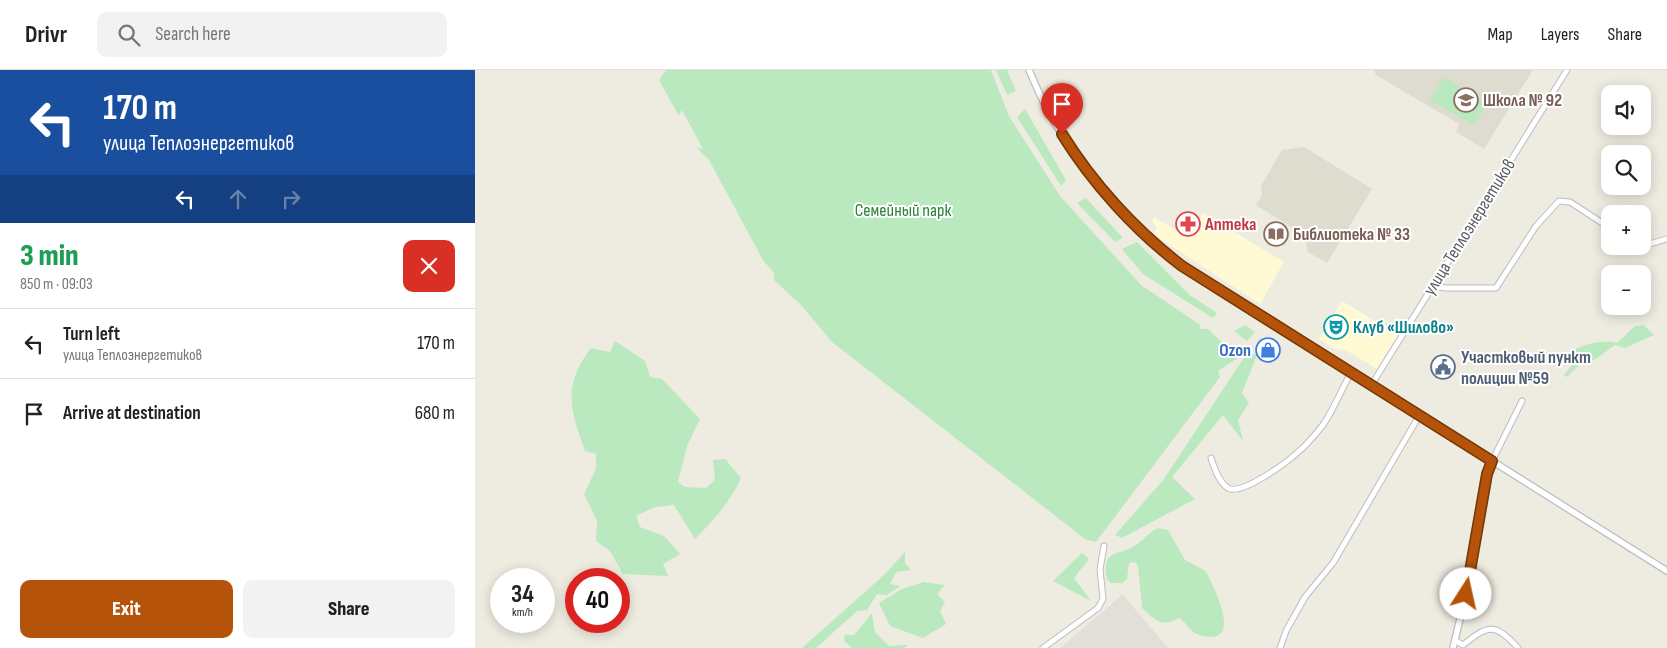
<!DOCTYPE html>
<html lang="en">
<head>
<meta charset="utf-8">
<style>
  body { margin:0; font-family:"Sofia Sans Condensed",sans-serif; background:#f2f2f2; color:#222; height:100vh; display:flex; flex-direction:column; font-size:19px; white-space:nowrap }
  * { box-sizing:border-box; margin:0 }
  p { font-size:16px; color:#767676 }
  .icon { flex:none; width:28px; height:28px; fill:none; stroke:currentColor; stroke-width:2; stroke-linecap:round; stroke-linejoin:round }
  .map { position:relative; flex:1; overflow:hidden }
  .panel { display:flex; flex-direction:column; background:#fff; width:475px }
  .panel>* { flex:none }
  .hud { background:#1a4fa0; color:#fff; overflow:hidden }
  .tools { position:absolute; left:1126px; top:15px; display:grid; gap:10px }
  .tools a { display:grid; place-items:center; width:50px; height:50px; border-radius:10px; background:#fff; box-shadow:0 2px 12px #0003; font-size:25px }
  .speed { position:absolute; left:15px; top:498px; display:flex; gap:10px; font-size:25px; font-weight:700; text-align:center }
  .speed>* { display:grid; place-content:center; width:65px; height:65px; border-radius:50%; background:#fff; box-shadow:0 2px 12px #0003; line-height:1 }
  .speed small { font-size:12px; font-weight:400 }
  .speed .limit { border:8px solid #d22; background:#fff; color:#111 }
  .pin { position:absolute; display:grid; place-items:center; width:42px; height:42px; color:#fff; margin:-51px -21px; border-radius:50% 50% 50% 0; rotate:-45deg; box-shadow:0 0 5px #0007 }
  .pin .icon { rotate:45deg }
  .me { position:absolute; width:55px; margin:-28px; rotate:10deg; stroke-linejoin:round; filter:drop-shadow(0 0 4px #0008) }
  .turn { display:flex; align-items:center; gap:18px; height:105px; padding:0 20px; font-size:22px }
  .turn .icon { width:65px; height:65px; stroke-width:2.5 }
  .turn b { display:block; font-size:35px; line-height:42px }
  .lanes { display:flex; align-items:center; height:48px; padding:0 20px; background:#0003; justify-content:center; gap:25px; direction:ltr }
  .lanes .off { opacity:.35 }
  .round { display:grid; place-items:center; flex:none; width:52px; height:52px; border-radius:10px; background:#f2f2f2 }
  .headline { display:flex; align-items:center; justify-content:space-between; height:85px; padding:0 20px }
  h1 { font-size:30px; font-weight:800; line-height:38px; color:#1e9e55 }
  .action { display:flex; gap:10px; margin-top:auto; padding:10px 20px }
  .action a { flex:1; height:58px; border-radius:10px; background:#b45309; color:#fff; font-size:20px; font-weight:800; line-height:58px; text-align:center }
  .action a+a { background:#f2f2f2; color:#222 }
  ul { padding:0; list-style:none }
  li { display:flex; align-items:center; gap:15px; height:70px; padding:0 20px; border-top:1px solid #e0e0e0 }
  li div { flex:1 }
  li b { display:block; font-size:19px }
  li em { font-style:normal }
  header { display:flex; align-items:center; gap:30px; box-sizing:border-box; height:70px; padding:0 25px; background:#fff; border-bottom:1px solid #e0e0e0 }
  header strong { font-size:24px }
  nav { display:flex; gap:28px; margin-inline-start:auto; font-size:18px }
  .search { width:350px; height:45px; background:#f2f2f2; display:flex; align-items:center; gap:12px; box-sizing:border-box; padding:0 18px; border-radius:10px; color:#767676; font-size:19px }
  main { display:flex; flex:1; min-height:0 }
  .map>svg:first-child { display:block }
  .commercial { fill:#fffad4 }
  .industrial { fill:#e1dfd8 }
  .education { fill:#dddccf }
  .green { fill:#bae9bf }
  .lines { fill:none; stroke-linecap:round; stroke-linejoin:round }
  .minor-casing { stroke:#bbbdc4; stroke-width:7 }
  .tertiary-casing { stroke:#bbbdc4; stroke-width:8 }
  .minor { stroke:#fff; stroke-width:5 }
  .tertiary { stroke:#fff; stroke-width:5.5 }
  .route-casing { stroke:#753606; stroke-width:12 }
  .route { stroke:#b45309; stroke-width:9 }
  .labels { text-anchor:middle; stroke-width:4; stroke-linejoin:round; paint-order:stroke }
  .education-label { font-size:18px; font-weight:bold; fill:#785e54; stroke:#fff; text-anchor:start }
  .park-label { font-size:18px; fill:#2a8239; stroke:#fff }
  .health-label { font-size:18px; font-weight:bold; fill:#be3a42; stroke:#fff; text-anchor:start }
  .street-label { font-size:18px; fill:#595c63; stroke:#fff }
  .culture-label { font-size:18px; font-weight:bold; fill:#0d838f; stroke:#fff; text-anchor:start }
  .shop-label { font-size:18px; font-weight:bold; fill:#366cbe; stroke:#fff; text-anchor:end }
  .service-label { font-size:18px; font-weight:bold; fill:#4e5e75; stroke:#fff; text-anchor:start }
</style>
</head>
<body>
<header>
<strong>Drivr</strong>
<div class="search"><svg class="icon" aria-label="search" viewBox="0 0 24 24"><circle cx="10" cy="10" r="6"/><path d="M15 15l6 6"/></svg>Search here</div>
<nav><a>Map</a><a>Layers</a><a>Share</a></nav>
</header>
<main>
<section class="panel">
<div class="hud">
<div class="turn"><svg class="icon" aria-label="left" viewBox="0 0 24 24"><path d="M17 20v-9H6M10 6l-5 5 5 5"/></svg><div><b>170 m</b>улица Теплоэнергетиков</div></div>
<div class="lanes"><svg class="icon" aria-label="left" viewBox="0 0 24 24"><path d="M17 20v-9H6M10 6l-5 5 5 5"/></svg><svg class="icon off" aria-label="ahead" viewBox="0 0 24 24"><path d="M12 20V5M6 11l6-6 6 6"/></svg><svg class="icon off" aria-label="right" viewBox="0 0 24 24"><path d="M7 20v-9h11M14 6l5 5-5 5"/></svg></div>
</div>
<div class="headline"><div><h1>3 min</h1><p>850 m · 09:03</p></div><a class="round" style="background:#d93025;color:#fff"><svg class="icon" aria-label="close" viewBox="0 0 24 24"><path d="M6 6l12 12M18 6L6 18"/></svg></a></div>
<ul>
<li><svg class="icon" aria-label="left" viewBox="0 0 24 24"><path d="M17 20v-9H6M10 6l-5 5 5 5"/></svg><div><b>Turn left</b><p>улица Теплоэнергетиков</p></div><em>170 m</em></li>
<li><svg class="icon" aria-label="arrive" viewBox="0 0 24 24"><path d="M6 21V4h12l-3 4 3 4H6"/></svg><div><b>Arrive at destination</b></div><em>680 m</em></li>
</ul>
<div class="action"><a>Exit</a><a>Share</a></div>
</section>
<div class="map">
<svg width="1192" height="578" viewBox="0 0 1192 578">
  <rect width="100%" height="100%" fill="#eeece0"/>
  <g class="commercial">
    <path d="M728,143L809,192L785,234L678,164L682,157L677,151L679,147L714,167Z"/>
    <path d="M867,231L923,265L902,299L869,279L862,280L844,269Z"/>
  </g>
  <path class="industrial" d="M647,524L693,578H585L640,531Z"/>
  <g class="education">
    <path d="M899,0H1058L1009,79L981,62L984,54L901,5Z"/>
    <path d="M829,77L897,119L852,193L833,182L829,165L781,135L787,125L786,116L807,80Z"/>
  </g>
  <g class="green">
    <path d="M191,0H516L534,46L585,126L666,215L724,254L726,259H733L763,288L743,301L745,307L621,472L610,469L357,272L325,234L299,210V203L288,190L234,90L221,77L228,79L207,40L204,46L184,10Z"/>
    <path d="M521,0H532L541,21L532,25Z"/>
    <path d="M969,7L1011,33L1001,53L996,54L955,30Z"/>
    <path d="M550,39L591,110L586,116L542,47Z"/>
    <path d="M611,128L648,168L640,172L602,133Z"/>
    <path d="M662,172L716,226L742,243L738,248L668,204L647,179Z"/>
    <path d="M770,255L780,262L772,271L759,261Z"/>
    <path d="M1169,255L1179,265L1150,278L1140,275L1115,293L1104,295L1092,307L1089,305L1103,287L1091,291L1085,296L1081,294C1090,279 1126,267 1142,273L1160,256Z"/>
    <path d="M140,271L170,291L175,307L187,309L225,349L212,376L203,412L210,417L231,418L240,410L238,390L250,389L266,408C256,431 238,451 220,469L199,435L180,437L161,446L165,457L189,466L205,484L188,494L193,506L148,504L135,481L121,471L122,451L109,424L121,399V384L110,381C95,339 87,316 116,278L135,282Z"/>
    <path d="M772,283L782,285L767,323L774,333L763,350L768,371L748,345L697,407L720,429L647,468L640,465L689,409Z"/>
    <path d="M683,458L693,460L710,490L729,500L733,505C740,521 770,578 724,565C714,562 712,552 704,548C687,558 680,550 667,538L663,496L660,492L654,493L652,509L647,513H636L632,509C626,478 643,487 661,475C669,470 674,462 683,458Z"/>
    <path d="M430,482V493L436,500L421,502L415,514L425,516L412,525L402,524L392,540L382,541L341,578H327L409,505Z"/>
    <path d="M607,483L614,489L599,508L616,531L578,511Z"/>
    <path d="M449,512L470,515L462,524L470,532L465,541L471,554L448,568L415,556L404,533L427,519Z"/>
    <path d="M397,543L400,562L414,576L433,575L429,578H377L369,571L370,565H379Z"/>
  </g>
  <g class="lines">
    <g class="minor-casing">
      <g id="minor">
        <path d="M1165,176L1168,178L1174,174L1192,169"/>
        <path d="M957,216L971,218H1021L1061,156L1084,131L1095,132L1135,158"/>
        <path d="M897,314L1092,0"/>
        <path d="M736,388C739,397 744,413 753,418C766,426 811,393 822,383C832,375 840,365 848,355C859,339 867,318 877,301"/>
        <path d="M1017,391L1047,331"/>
        <path d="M981,571L988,575C1013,555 1020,552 1043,578"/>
        <path d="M568,578L623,538L628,529L625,499L629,476"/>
        <path d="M805,578L811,561L830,527L858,493L944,346"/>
      </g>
    </g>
    <g class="tertiary-casing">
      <g id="tertiary">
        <path d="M554,0C562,18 570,38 581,55C613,108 658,159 707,196L1192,501"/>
        <path d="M978,578L991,524L1012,404L1017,391"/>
      </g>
    </g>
    <use href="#minor" class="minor"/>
    <use href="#tertiary" class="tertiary"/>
  </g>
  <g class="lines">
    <g class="route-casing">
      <path id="route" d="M587,64C618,114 661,161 707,196L1017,391L1012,404L991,524"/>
    </g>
    <use href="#route" class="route"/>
  </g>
  <defs>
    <g id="school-ring" transform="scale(1.25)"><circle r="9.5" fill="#fff" stroke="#8d6e63" stroke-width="1.5"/><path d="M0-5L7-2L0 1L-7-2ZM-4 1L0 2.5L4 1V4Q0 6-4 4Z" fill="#8d6e63"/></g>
    <g id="pharmacy-ring" transform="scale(1.25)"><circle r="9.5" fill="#fff" stroke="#e0444e" stroke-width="1.5"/><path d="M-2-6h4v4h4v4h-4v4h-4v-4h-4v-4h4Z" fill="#e0444e"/></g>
    <g id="library-ring" transform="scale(1.25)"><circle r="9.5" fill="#fff" stroke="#8d6e63" stroke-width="1.5"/><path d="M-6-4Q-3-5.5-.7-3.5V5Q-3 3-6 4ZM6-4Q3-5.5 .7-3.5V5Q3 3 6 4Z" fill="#8d6e63"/></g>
    <g id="theatre-ring" transform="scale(1.25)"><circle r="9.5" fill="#fff" stroke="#0f9aa8" stroke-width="1.5"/><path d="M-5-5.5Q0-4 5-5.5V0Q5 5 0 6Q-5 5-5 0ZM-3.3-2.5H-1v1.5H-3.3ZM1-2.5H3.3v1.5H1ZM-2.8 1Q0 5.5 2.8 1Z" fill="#0f9aa8"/></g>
    <g id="shop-ring" transform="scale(1.25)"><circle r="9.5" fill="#fff" stroke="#3f7fe0" stroke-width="1.5"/><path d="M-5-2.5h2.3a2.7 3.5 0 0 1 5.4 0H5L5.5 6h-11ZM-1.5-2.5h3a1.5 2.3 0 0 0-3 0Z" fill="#3f7fe0"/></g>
    <g id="civic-ring" transform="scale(1.25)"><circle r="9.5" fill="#fff" stroke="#5c6f8a" stroke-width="1.5"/><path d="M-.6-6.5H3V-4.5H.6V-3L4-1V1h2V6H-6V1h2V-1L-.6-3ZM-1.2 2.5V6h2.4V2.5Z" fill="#5c6f8a"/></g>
  </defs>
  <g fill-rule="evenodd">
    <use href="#school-ring" x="991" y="30"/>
    <use href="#pharmacy-ring" x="713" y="154"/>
    <use href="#library-ring" x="801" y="164"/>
    <use href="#theatre-ring" x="861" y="257"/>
    <use href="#shop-ring" x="793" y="280"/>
    <use href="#civic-ring" x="968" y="297"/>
  </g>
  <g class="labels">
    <g class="education-label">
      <text x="1008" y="36">Школа № 92</text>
      <text x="818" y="170">Библиотека № 33</text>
    </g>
    <g class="park-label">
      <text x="428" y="146">Семейный парк</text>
    </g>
    <g class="health-label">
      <text x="730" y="160">Аптека</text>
    </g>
    <g class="street-label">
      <text transform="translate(994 157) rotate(-58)" y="6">улица Теплоэнергетиков</text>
    </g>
    <g class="culture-label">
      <text x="878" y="263">Клуб «Шилово»</text>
    </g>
    <g class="shop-label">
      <text x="776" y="286">Ozon</text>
    </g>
    <g class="service-label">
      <text x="986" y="293">Участковый пункт<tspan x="986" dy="21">полиции №59</tspan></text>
    </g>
  </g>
</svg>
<div class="tools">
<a><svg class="icon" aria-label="sound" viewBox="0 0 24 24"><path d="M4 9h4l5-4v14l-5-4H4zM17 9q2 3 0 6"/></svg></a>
<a><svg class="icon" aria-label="search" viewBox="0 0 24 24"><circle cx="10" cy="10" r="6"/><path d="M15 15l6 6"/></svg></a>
<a>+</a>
<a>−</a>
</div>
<div class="speed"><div>34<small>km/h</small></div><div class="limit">40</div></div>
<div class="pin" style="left:587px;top:64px;background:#d93025"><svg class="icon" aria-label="arrive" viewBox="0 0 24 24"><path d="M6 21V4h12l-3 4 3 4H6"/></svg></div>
<svg class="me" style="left:991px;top:524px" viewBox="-20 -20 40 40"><circle r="19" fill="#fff"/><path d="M0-13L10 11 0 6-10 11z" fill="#b45309"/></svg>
</div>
</main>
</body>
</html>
